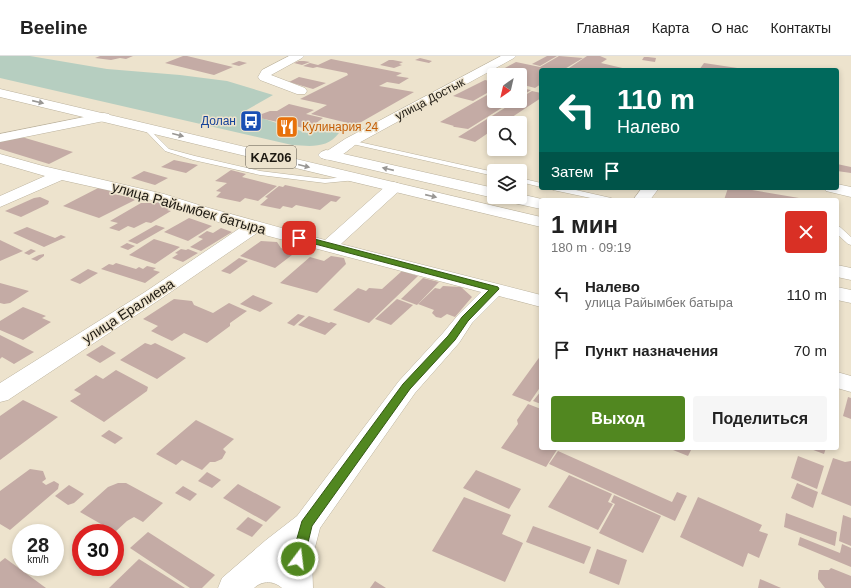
<!DOCTYPE html>
<html lang="ru">
<head>
<meta charset="utf-8">
<style>
  body { margin:0; font-family:Arial,sans-serif; background:#f6f6f6; color:#222; height:100vh; display:flex; flex-direction:column; font-size:15px; white-space:nowrap }
  * { box-sizing:border-box; margin:0 }
  p { font-size:13px; color:#767676 }
  .icon { flex:none; width:22px; height:22px; fill:none; stroke:currentColor; stroke-width:2; stroke-linecap:round; stroke-linejoin:round }
  .map { position:relative; flex:1; overflow:hidden }
  .drawer { position:absolute; left:539px; top:142px; width:300px; height:252px; display:flex; flex-direction:column; background:#fff; border-radius:4px; box-shadow:0 2px 6px #0003 }
  .drawer>* { flex:none }
  .hud { position:absolute; left:539px; top:12px; width:300px; height:122px; border-radius:4px; box-shadow:0 2px 6px #0003; background:#00695c; color:#fff; overflow:hidden }
  .needle { width:26px; rotate:214deg }
  .buttons { position:absolute; left:487px; top:12px; display:grid; gap:8px }
  .buttons a { display:grid; place-items:center; width:40px; height:40px; border-radius:4px; background:#fff; box-shadow:0 2px 6px #0003; font-size:20px }
  .speed { position:absolute; left:12px; top:468px; display:flex; gap:8px; font-size:20px; font-weight:700; text-align:center }
  .speed>* { display:grid; place-content:center; width:52px; height:52px; border-radius:50%; background:#fff; box-shadow:0 2px 6px #0003; line-height:1 }
  .speed small { font-size:10px; font-weight:400 }
  .speed .limit { border:6px solid #d22; background:#fff; color:#111 }
  .pin { position:absolute; display:grid; place-items:center; width:34px; height:34px; color:#fff; margin:-17px; border-radius:8px; box-shadow:0 2px 6px #0006 }
  .me { position:absolute; width:44px; margin:-22px; rotate:15deg; stroke-linejoin:round; filter:drop-shadow(0 0 3px #0008) }
  .turn { display:flex; align-items:center; gap:14px; height:84px; padding:0 12px; font-size:18px }
  .turn .icon { width:52px; height:52px; stroke-width:2.5 }
  .turn b { display:block; font-size:28px; line-height:34px }
  .then { display:flex; align-items:center; height:38px; padding:0 12px; background:#0003; gap:8px; font-size:15px }
  .round { display:grid; place-items:center; flex:none; width:42px; height:42px; border-radius:4px; background:#f6f6f6 }
  .overview { display:flex; align-items:center; justify-content:space-between; height:68px; padding:0 12px }
  h1 { font-size:24px; font-weight:600; line-height:30px }
  .primary-button { display:flex; gap:8px; margin-top:auto; padding:8px 12px }
  .primary-button a { flex:1; height:46px; border-radius:4px; background:#518720; color:#fff; font-size:16px; font-weight:600; line-height:46px; text-align:center }
  .primary-button a+a { background:#f6f6f6; color:#222 }
  ul { padding:0; list-style:none }
  li { display:flex; align-items:center; gap:12px; height:56px; padding:0 12px }
  li div { flex:1 }
  li b { display:block; font-size:15px }
  li em { font-style:normal }
  header { display:flex; align-items:center; gap:24px; box-sizing:border-box; height:56px; padding:0 20px; background:#fff; border-bottom:1px solid #e0e0e0 }
  header strong { font-size:19px }
  nav { display:flex; gap:22px; margin-inline-start:auto; font-size:14px }
  .map>svg:first-child { display:block }
  .green { fill:#b6cec0 }
  .building { fill:#c4aba5 }
  .lines { fill:none; stroke-linecap:round; stroke-linejoin:round }
  .lane-casing { stroke:#bbb29d; stroke-width:1 }
  .street-casing { stroke:#bbb29d; stroke-width:1 }
  .secondary-casing { stroke:#bbb29d; stroke-width:1 }
  .highway-casing { stroke:#bbb29d; stroke-width:1 }
  .lane { fill:#fff; fill-rule:evenodd }
  .street { fill:#fff; fill-rule:evenodd }
  .secondary { fill:#fff; fill-rule:evenodd }
  .highway { fill:#fff; fill-rule:evenodd }
  .oneway { fill:#999794 }
  .route { fill:#518720; stroke:#355815 }
  .labels { text-anchor:middle; stroke-width:3; stroke-linejoin:round; paint-order:stroke }
  .far-street-label { font-size:12px; fill:#1c1811; stroke:#ede3cd }
  .far-transit-label { font-size:12px; fill:#164399; stroke:#ede3cd; text-anchor:end }
  .far-food-label { font-size:12px; fill:#c56008; stroke:#ede3cd; text-anchor:start }
  .shield { fill:#ede3cd; stroke:#5b5549; stroke-width:1 }
  .shield-label { font-size:13px; font-weight:bold; fill:#1c1811 }
  .street-label { font-size:14px; fill:#1c1811; stroke:#ede3cd }
</style>
</head>
<body>
<header>
<strong>Beeline</strong>
<nav><a>Главная</a><a>Карта</a><a>О нас</a><a>Контакты</a></nav>
</header>
<div class="map">
<svg width="851" height="532" viewBox="0 0 851 532">
  <rect width="100%" height="100%" fill="#ede3cd"/>
  <path class="green" d="M0,0H30L107,13L180,19L227,25L273,39L243,56L307,77L317,73L339,77C327,93 310,90 292,89L0,22Z"/>
  <g class="building">
    <path d="M100,0H133L126,3L120,2L111,4L95,2Z"/>
    <path d="M183,0H187L233,11L214,19L165,7Z"/>
    <path d="M547,0H557L540,10L532,8Z"/>
    <path d="M559,0L583,2L563,14H541V28L535,32L520,28V19H494V23L488,21L516,6L540,11Z"/>
    <path d="M587,0H600L607,3L601,7L631,14H566Z"/>
    <path d="M644,1H648L656,2L655,6L642,4Z"/>
    <path d="M420,2L432,5L429,7L415,4Z"/>
    <path d="M331,3L402,17L396,20L409,22L399,28L387,26L379,30L414,36L356,69L311,58L327,49L300,43L348,19L347,17L317,11L313,12L303,10L310,7L318,9Z"/>
    <path d="M389,4H393L403,6L399,8L402,9L394,12L380,9Z"/>
    <path d="M239,5L247,7L239,10L231,8Z"/>
    <path d="M299,5H304L310,6L302,9L294,7Z"/>
    <path d="M704,7L744,13V14H699Z"/>
    <path d="M299,21L326,27L313,33L289,26Z"/>
    <path d="M485,24L494,26V33L473,45L453,40Z"/>
    <path d="M520,32L531,34L520,41Z"/>
    <path d="M494,35V45H513L468,73L455,71H453L454,70L440,66Z"/>
    <path d="M532,35L541,37V42L503,67H494V73L475,86L458,81L516,45H520V42Z"/>
    <path d="M289,48L314,54L306,58L323,62L308,73L260,62L259,59L270,55H277Z"/>
    <path d="M15,79L73,96L49,108L0,93V85Z"/>
    <path d="M174,104L198,109L186,117L161,111Z"/>
    <path d="M837,108L851,111V117L837,115Z"/>
    <path d="M231,114L246,118L242,121L277,130L258,145L245,142L240,146L216,141L221,136L216,135L227,127L215,125Z"/>
    <path d="M144,115L168,122L155,129L131,122Z"/>
    <path d="M285,129L341,141L336,146L331,145L320,154L296,149L292,152L283,150L280,153L260,149L268,142L265,141L279,130L283,131Z"/>
    <path d="M102,130L118,135L113,138L129,141L135,144L99,162L63,150Z"/>
    <path d="M728,132L752,134L799,142V144H724Z"/>
    <path d="M40,141L49,145L48,148L21,161L5,155L34,142Z"/>
    <path d="M141,147H159L162,152L167,149L173,151L167,154L171,155L151,167L146,166L134,172L128,170L119,175L109,172L118,167L110,165Z"/>
    <path d="M189,162L212,170L188,185L164,176Z"/>
    <path d="M156,169L165,172L137,188L128,185Z"/>
    <path d="M27,171L55,182L61,179L66,181L44,191L13,177Z"/>
    <path d="M221,172L232,176L201,195L190,191L203,183L198,181L207,175L213,177Z"/>
    <path d="M154,183L180,191L155,208L129,199Z"/>
    <path d="M0,184L23,195L0,205Z"/>
    <path d="M261,185L277,186L281,192L291,196L292,199L275,212L240,200Z"/>
    <path d="M127,187L135,190L128,194L120,191Z"/>
    <path d="M305,189L311,191L301,199L294,198Z"/>
    <path d="M31,193L36,195L29,199L24,197Z"/>
    <path d="M181,193L186,194L188,193L198,197L183,206L172,202L178,198L175,197Z"/>
    <path d="M44,198V200L37,205L31,203L39,199Z"/>
    <path d="M331,200L344,202L346,208L317,237L280,227L310,201L324,205Z"/>
    <path d="M239,202L248,205L230,218L221,215Z"/>
    <path d="M116,207L136,213L139,211L143,213L147,210L156,212L153,214L160,216L145,227L101,213L109,208L113,209Z"/>
    <path d="M88,213L98,217L80,228L70,224Z"/>
    <path d="M402,215L418,220L369,267L333,254L358,232L366,235L369,232L382,233Z"/>
    <path d="M423,222L439,226L417,249L401,243Z"/>
    <path d="M0,227L29,235L10,247L4,248L0,247Z"/>
    <path d="M443,230L461,231L472,241L455,261L447,258L441,262L436,261L432,257L434,254L418,248L435,232L440,233Z"/>
    <path d="M253,239L273,247L260,256L240,248Z"/>
    <path d="M174,243L192,245L194,249L213,257L229,247L247,255L230,267V270L207,287L184,277L172,285L151,275L158,270L143,263Z"/>
    <path d="M397,243L413,249L391,269L375,263Z"/>
    <path d="M23,251L46,260L42,262L51,266L23,284L0,274V265Z"/>
    <path d="M298,258L305,260L294,270L287,267Z"/>
    <path d="M309,260L329,267L331,266L337,268L325,279L298,269Z"/>
    <path d="M0,279L34,296L14,308L2,301L0,303Z"/>
    <path d="M145,287L151,289L155,287L186,302L157,323L120,304Z"/>
    <path d="M102,289L116,297L100,307L86,299Z"/>
    <path d="M541,299V330L530,346L512,339Z"/>
    <path d="M116,314L148,331L147,335L104,366L70,345L81,338L74,334L96,319L103,323Z"/>
    <path d="M541,335V348L533,345Z"/>
    <path d="M848,341L851,342V363L843,360Z"/>
    <path d="M23,344L58,361L0,404V360Z"/>
    <path d="M528,348L541,353V392H558L546,411L501,392L518,368L517,364Z"/>
    <path d="M196,364L234,383L223,393L226,396L222,403L215,406H210L202,414L182,404L176,409L156,398Z"/>
    <path d="M109,374L123,382L115,388L101,380Z"/>
    <path d="M668,392H692L688,400Z"/>
    <path d="M808,392H826L824,398Z"/>
    <path d="M558,395L672,446L677,436L687,440L675,465L549,408Z"/>
    <path d="M798,400L824,410L817,433L791,422Z"/>
    <path d="M833,402L845,406L851,405V450L821,438Z"/>
    <path d="M30,413L43,415L46,423L42,426L46,429L54,425L59,428L58,433L10,474L0,468V435Z"/>
    <path d="M476,414L521,433L509,453L463,432Z"/>
    <path d="M207,416L221,424L212,432L198,425Z"/>
    <path d="M569,419L612,438L608,446L613,448L598,474L548,451Z"/>
    <path d="M118,427H126L163,447L143,466L134,461L127,465L115,476L80,456L108,431Z"/>
    <path d="M797,427L818,436L813,452L791,442Z"/>
    <path d="M238,428L281,451L266,466L223,442Z"/>
    <path d="M69,429L84,438L74,447L68,449L55,440Z"/>
    <path d="M183,430L197,438L190,445L175,437Z"/>
    <path d="M614,439L661,460L643,497L599,477L615,448L611,446Z"/>
    <path d="M464,441L511,459L502,478L523,487L505,526L432,495Z"/>
    <path d="M698,441L762,469L759,475L768,478L759,502L748,497L743,511L680,481Z"/>
    <path d="M786,457L837,476L835,490L784,471Z"/>
    <path d="M843,459L851,462V490L839,485Z"/>
    <path d="M248,461L263,469L252,481L236,473Z"/>
    <path d="M533,470L591,491L584,508L526,486Z"/>
    <path d="M148,476L215,519L202,532H190L130,492Z"/>
    <path d="M800,481L840,497L842,488L851,492V511L798,489Z"/>
    <path d="M597,493L627,504L619,529L589,517Z"/>
    <path d="M5,502L46,532H0V506Z"/>
    <path d="M139,503L185,532H109Z"/>
    <path d="M831,512L851,520V532H825L818,523V518L819,514H829Z"/>
    <path d="M760,523L781,532H758Z"/>
    <path d="M375,525L386,532H370Z"/>
  </g>
  <g class="lines">
    <g class="lane-casing">
      <g id="lane">
        <path d="M145,69L169,93L195,100L260,115L325,123L356,120L360,122L356,124L325,127L260,119L193,104L165,95L143,72L142,71Z"/>
        <path d="M350,84L494,116V120L348,87L347,86Z"/>
        <path d="M520,122L541,127V131L520,126Z"/>
        <path d="M552,132H567L611,142L615,144H600L553,134Z"/>
        <path d="M837,170L840,171L851,181V189L848,188L837,178Z"/>
      </g>
    </g>
    <g class="street-casing">
      <g id="street">
        <path d="M289,0H304L302,2L271,19L305,32L307,35L305,38H297L260,24L258,21L262,14Z"/>
        <path d="M104,57L109,58L111,61L109,64L0,86V78Z"/>
        <path d="M0,98L43,110L164,138L202,150L325,184L388,128L394,126L400,128L402,131L400,134L341,188L541,239V251L499,240L472,267L459,287L415,337L320,472L312,503L313,532H282C274,525 263,524 254,532H218L222,522L266,484L297,460L399,325L443,277L458,259L481,236L257,177L159,244L8,344L0,346V327L145,236L240,172L190,158L152,144L62,124L0,151V140L45,120L0,107Z"/>
        <path d="M837,128L851,131V141L826,135L824,132H837Z"/>
        <path d="M642,132H659L650,144H633Z"/>
        <path d="M837,316L851,320V336L837,332Z"/>
      </g>
    </g>
    <g class="secondary-casing">
      <path id="secondary" d="M501,0H516L514,2L355,89C346,96 336,106 324,103L321,100L324,97L345,83Z"/>
    </g>
    <g class="highway-casing">
      <g id="highway">
        <path d="M0,33L541,161V171L0,41Z"/>
        <path d="M326,94L494,132V141H498L494,142L321,102L318,99L321,96Z"/>
        <path d="M520,138L546,144H541V153L504,145L501,141H520Z"/>
        <path d="M837,209L851,212V224L837,221Z"/>
        <path d="M837,231L851,234V247L837,244Z"/>
      </g>
    </g>
    <use href="#lane" class="lane"/>
    <use href="#street" class="street"/>
    <use href="#secondary" class="secondary"/>
    <use href="#highway" class="highway"/>
  </g>
  <defs><path id="oneway-solid" d="M-6-.8H1V-3.2L6.5 0L1 3.2V.8H-6Z"/></defs>
  <g class="oneway">
    <use href="#oneway-solid" transform="translate(38 46) rotate(13)"/>
    <use href="#oneway-solid" transform="translate(178 79) rotate(14)"/>
    <use href="#oneway-solid" transform="translate(304 110) rotate(14)"/>
    <use href="#oneway-solid" transform="translate(388 113) rotate(-167)"/>
    <use href="#oneway-solid" transform="translate(431 140) rotate(13)"/>
  </g>
  <path class="route" d="M299,179L498,231L499,233L468,265L455,284L410,333L312,470L304,503L302,507L298,509L293,507L291,503L302,465L403,328L448,280L462,261L489,234L296,183L295,182Z"/>
  <defs>
    <g id="bus-square" transform="scale(1.15)"><rect x="-9" y="-9" width="18" height="18" rx="4" fill="#1a4fb4" stroke="#ede3cd"/><path d="M-5-6H5V4H4V6H2V4H-2V6H-4V4H-5ZM-3.5-4V0h7V-4ZM-3.5 1.2v1.5H-2V1.2ZM2 1.2v1.5H3.5V1.2Z" fill="#fff"/></g>
    <g id="restaurant-square" transform="scale(1.15)"><rect x="-9" y="-9" width="18" height="18" rx="4" fill="#e8710a" stroke="#ede3cd"/><path d="M-5-6h1v4h1v-4h1v4h1v-4h1v5L-1.5 .5V6h-2V.5L-5-1ZM5-6V6H3V1.5H1.5Q1.5-4 5-6Z" fill="#fff"/></g>
  </defs>
  <g fill-rule="evenodd">
    <use href="#bus-square" x="251" y="65"/>
    <use href="#restaurant-square" x="287" y="71"/>
  </g>
  <g class="labels">
    <g class="far-street-label">
      <text transform="translate(430 43) rotate(-28)" y="4">улица Достык</text>
    </g>
    <g class="far-transit-label">
      <text x="236" y="69">Долан</text>
    </g>
    <g class="far-food-label">
      <text x="302" y="75">Кулинария 24</text>
    </g>
    <rect class="shield" x="246" y="90" width="50" height="22" rx="3"/>
    <g class="shield-label">
      <text x="271" y="106">KАZ06</text>
    </g>
    <g class="street-label">
      <text transform="translate(189 152) rotate(16)" y="5">улица Райымбек батыра</text>
      <text transform="translate(128 255) rotate(-33)" y="5">улица Ералиева</text>
    </g>
  </g>
</svg>
<div class="buttons">
<a><svg class="needle" viewBox="-14 -14 28 28"><path d="M0-13l5 13h-10z" fill="#e53935"/><path d="M0 13l5-13h-10z" fill="#767676"/></svg></a>
<a><svg class="icon" aria-label="search" viewBox="0 0 24 24"><circle cx="10" cy="10" r="6"/><path d="M15 15l6 6"/></svg></a>
<a><svg class="icon" aria-label="layers" viewBox="0 0 24 24"><path d="M12 4l9 5-9 5-9-5zM3 14l9 5 9-5"/></svg></a>
</div>
<div class="speed"><div>28<small>km/h</small></div><div class="limit">30</div></div>
<div class="pin" style="left:299px;top:182px;background:#d93025"><svg class="icon" aria-label="arrive" viewBox="0 0 24 24"><path d="M6 21V4h12l-3 4 3 4H6"/></svg></div>
<svg class="me" style="left:298px;top:503px" viewBox="-20 -20 40 40"><circle r="17" fill="#518720" stroke="#fff" stroke-width="3"/><path d="M0-11L8 9 0 5-8 9z" fill="#fff"/></svg>
<div class="hud">
<div class="turn"><svg class="icon" aria-label="left" viewBox="0 0 24 24"><path d="M17 20v-9H6M10 6l-5 5 5 5"/></svg><div><b>110 m</b>Налево</div></div>
<div class="then">Затем<svg class="icon" aria-label="arrive" viewBox="0 0 24 24"><path d="M6 21V4h12l-3 4 3 4H6"/></svg></div>
</div>
<section class="drawer">
<div class="overview"><div><h1>1 мин</h1><p>180 m · 09:19</p></div><a class="round" style="background:#d93025;color:#fff"><svg class="icon" aria-label="close" viewBox="0 0 24 24"><path d="M6 6l12 12M18 6L6 18"/></svg></a></div>
<ul>
<li><svg class="icon" aria-label="left" viewBox="0 0 24 24"><path d="M17 20v-9H6M10 6l-5 5 5 5"/></svg><div><b>Налево</b><p>улица Райымбек батыра</p></div><em>110 m</em></li>
<li><svg class="icon" aria-label="arrive" viewBox="0 0 24 24"><path d="M6 21V4h12l-3 4 3 4H6"/></svg><div><b>Пункт назначения</b></div><em>70 m</em></li>
</ul>
<div class="primary-button"><a>Выход</a><a>Поделиться</a></div>
</section>
</div>
</body>
</html>
